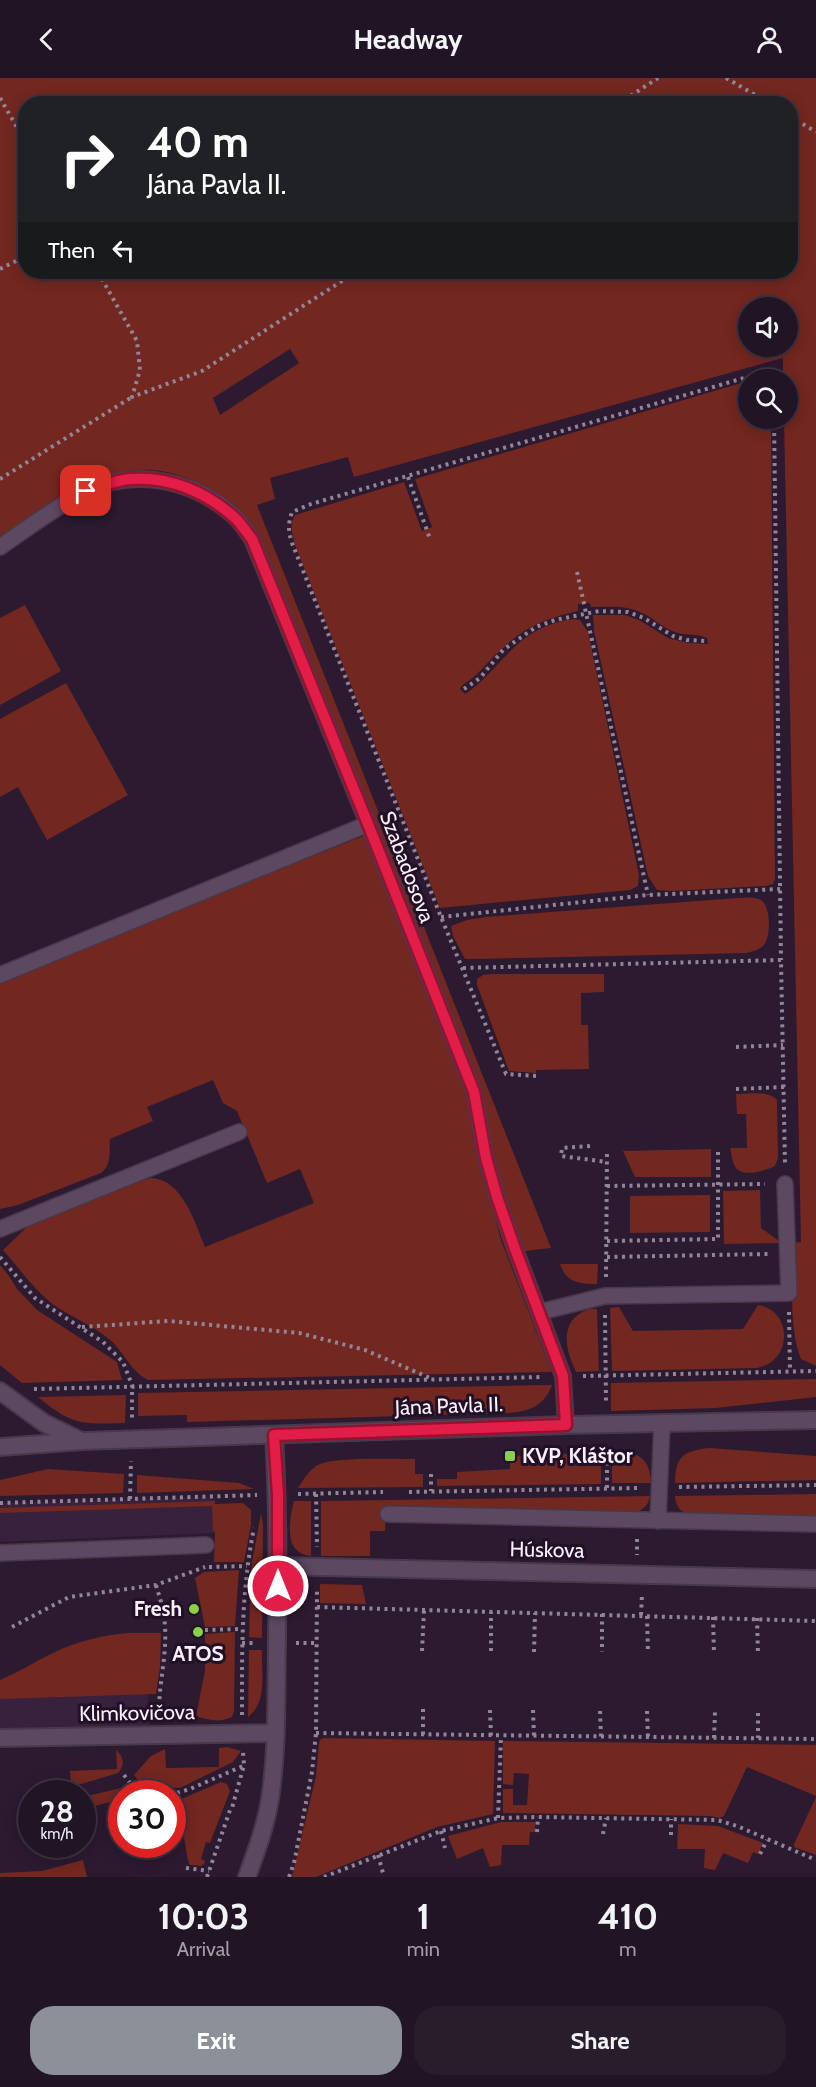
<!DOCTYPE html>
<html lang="en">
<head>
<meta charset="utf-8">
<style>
  body { margin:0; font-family:Cabin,sans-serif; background:#291d2c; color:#f1f3f6; height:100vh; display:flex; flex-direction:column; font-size:22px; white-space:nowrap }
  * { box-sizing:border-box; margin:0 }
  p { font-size:20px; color:#a29ea6 }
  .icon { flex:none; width:33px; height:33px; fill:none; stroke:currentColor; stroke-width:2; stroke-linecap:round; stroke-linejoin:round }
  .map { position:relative; height:1799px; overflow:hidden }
  .sheet { display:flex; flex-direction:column; background:#211424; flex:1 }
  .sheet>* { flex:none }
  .hud { position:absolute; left:18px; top:18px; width:780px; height:183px; border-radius:24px; box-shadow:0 3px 15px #0003,0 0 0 2px #3e3341; background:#202124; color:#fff; overflow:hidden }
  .buttons { position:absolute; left:738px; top:219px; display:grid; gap:12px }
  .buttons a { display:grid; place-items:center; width:60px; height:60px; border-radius:50%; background:#211424; box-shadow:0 3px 15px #0003,0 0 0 2px #3e3341; font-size:30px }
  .speed { position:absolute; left:18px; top:1702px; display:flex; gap:12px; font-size:30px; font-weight:700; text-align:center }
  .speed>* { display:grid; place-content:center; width:78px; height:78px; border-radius:50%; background:#211424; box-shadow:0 3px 15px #0003,0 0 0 2px #3e3341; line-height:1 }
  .speed small { font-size:15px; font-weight:400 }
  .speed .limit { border:9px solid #d22; background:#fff; color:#111 }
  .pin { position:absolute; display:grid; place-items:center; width:51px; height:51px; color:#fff; margin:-26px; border-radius:12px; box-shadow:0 3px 9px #0006 }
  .me { position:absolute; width:66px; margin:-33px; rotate:0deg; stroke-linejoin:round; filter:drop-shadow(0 0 4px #0008) }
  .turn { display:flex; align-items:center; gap:21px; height:126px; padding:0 30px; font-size:27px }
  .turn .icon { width:78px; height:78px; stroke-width:2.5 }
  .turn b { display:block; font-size:42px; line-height:51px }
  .then { display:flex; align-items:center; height:57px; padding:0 30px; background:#0003; gap:12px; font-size:22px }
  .eta { display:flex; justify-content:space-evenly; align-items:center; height:102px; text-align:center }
  .eta b { font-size:36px; font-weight:700; line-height:42px }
  .cta { display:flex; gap:12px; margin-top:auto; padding:12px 30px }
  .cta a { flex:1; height:69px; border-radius:24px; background:#8c9099; color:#fff; font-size:24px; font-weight:700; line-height:69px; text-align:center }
  .cta a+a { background:#291d2c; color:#f1f3f6 }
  header { display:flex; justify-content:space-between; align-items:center; height:78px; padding:0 30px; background:#211424; font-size:27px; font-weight:700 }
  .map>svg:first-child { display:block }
  .built { fill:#37213d }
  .green { fill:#722720; fill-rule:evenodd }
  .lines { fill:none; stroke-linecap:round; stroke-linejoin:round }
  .service-casing { stroke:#47384a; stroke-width:18 }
  .minor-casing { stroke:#47384a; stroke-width:20 }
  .path { stroke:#928596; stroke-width:4; stroke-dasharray:3 4.5; stroke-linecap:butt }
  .service { stroke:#5c4861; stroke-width:15 }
  .minor { stroke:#5c4861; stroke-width:16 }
  .route-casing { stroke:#92132f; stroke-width:15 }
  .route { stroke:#e11d48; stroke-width:10 }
  .poi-dot { fill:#89cf48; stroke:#221026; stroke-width:2 }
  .labels { text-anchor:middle; stroke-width:6; stroke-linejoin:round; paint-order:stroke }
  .street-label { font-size:21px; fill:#faf1fd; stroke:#221026 }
  .poi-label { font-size:21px; font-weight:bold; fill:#faf1fd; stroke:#221026; text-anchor:start }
</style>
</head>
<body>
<header><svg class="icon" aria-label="back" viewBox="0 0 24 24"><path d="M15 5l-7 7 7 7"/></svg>Headway<svg class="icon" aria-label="person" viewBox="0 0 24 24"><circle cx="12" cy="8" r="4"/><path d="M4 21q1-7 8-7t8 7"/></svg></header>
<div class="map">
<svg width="816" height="1799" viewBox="0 0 816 1799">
  <rect width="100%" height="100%" fill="#2c1a30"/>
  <g class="built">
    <path d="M215,1419L216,1455L0,1464V1425Z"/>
    <path d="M148,1614L149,1648L0,1652V1619Z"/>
  </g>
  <g class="green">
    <path d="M0,0H816V1288L801,1281C788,1248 793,1201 793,1165L801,1164L784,341L788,340V302L783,301V280L354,399L348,379L270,400L275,421L257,427L551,1170L525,1173L491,1079L487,1059L234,429C140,354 84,407 0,461ZM26,26H790V194H26ZM748,230H788V268H748ZM290,271L299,285L220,337L213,320Z"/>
    <path d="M748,303V340L771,341L775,800L773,806L766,808L672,813L657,812L648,798L594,553L593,537H625L639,542L668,560L688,565L708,566L707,560C697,555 685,558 675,554C662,550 654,540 642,535C626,527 609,529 591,529L590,525L578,526V533C527,545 513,558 477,596C472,602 464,604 460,611L465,616C497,595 512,559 552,546C561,543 571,540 580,542L588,554L639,797L638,808L630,812L440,830L295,467C292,456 289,448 295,437L404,404L422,453L432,449L415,401Z"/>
    <path d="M25,527L61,593L0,627V540Z"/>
    <path d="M66,605L128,717L47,762L18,709L0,719V641Z"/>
    <path d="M366,757L471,1023L490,1122L501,1162L552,1294L148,1302C131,1294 124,1274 110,1262C93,1247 72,1240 54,1227C35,1213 19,1190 3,1172L28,1148L86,1122L150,1100C182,1100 195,1145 205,1169L314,1125L300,1091L267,1105L237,1033L223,1025L213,1002L147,1029L153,1043L110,1061C109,1074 112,1087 101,1095L18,1127L0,1131V903L301,778L303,782Z"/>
    <path d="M737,820C745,820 754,818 761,822C771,829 771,858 764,867C759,872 754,873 747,875L474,881H465L453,858L451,848L467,842L486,839Z"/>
    <path d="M491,896H604V914L581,915V947H588L589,991L536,992V995L509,993L477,907V901L483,897Z"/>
    <path d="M736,1016C749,1016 768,1012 777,1022L778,1080L775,1088C766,1092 745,1100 736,1090C732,1085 732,1077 730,1070H747L746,1036H737Z"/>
    <path d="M711,1071V1099H635L623,1073Z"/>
    <path d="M760,1112L761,1150L782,1165L724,1166L723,1113Z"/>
    <path d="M710,1117V1154L630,1155V1118Z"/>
    <path d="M560,1186H598L597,1206C580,1206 566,1205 560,1186Z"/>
    <path d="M0,1187L9,1198L17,1211L37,1232L117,1284L122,1302L22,1305L0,1287Z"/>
    <path d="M758,1227C793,1232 793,1284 757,1290L612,1293L610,1230L619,1229L633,1253L743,1251Z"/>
    <path d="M589,1231H597L599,1293L576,1294C565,1271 558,1242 589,1231Z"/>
    <path d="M816,1301V1319L716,1330L611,1333V1305Z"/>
    <path d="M552,1307C544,1328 530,1333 510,1335L187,1344V1337L138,1338V1315Z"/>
    <path d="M126,1317L125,1345C81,1346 73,1348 38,1319Z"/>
    <path d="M709,1370L816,1378V1402L675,1405C675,1378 684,1373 709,1370Z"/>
    <path d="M612,1374C636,1373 650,1378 651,1405H612Z"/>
    <path d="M601,1375V1406L437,1408V1401H457V1394L510,1391V1378Z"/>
    <path d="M415,1381V1396H423V1409L298,1410C304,1401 310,1390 320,1386C337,1379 394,1381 415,1381Z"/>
    <path d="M48,1391L124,1396L123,1415L0,1418V1402Z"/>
    <path d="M137,1397L239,1405L254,1411L137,1415Z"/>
    <path d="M816,1416V1439L690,1438C680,1433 676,1429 675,1418Z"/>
    <path d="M650,1418C648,1429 643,1431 633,1436L386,1431L385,1453H370V1478H321V1423Z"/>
    <path d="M215,1423V1426L243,1425L251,1432V1447L244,1484H214L215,1453H213L212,1428L0,1435V1430Z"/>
    <path d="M294,1423H311V1478C283,1476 289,1442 294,1423Z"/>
    <path d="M261,1435L263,1447L262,1560L249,1559L251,1490Z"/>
    <path d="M239,1492L235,1548L205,1549L195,1500L204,1494Z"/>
    <path d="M320,1506L362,1507L366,1526L320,1525Z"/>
    <path d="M235,1554L234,1633L232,1639C220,1645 208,1642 196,1638L205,1593V1556Z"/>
    <path d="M128,1555H161L160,1589L156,1616L0,1621V1602C19,1594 36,1583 55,1574C78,1563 103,1557 128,1555Z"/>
    <path d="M249,1572H262C261,1595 268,1624 248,1639Z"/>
    <path d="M323,1660L495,1663L493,1736L437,1749L316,1799H292L316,1698L319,1665L320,1662Z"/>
    <path d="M503,1663L816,1667V1718L747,1689L724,1738L720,1740L709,1738L503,1735V1711H513V1727H527L529,1696L514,1695L513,1707L503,1706Z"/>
    <path d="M227,1669L241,1673L233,1684L180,1710L147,1708L140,1704L134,1697L151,1678L165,1671L166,1690L219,1689V1670Z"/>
    <path d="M116,1672C124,1678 125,1688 118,1695L71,1709L70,1693L117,1691Z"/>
    <path d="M221,1704L227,1706L230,1713L210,1765L206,1764L201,1781L205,1783L204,1786L201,1788L190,1787C186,1781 181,1734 179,1722Z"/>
    <path d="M121,1710L127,1712L130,1716H122L121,1721L83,1731V1719Z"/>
    <path d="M816,1719V1777L794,1769V1766Z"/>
    <path d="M501,1744H535V1754H530L529,1767H502L501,1787L490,1789L483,1770L457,1781L448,1758Z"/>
    <path d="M678,1746L718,1748L763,1765L758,1776L753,1774L748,1785L723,1775L715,1792L704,1790L705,1771H677Z"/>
    <path d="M83,1782L87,1799H0V1795L42,1793Z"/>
  </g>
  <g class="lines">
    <g class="service-casing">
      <g id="service">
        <path d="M0,469C28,450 55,429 85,414C136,389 194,402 235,439C241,445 247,454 252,461L368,746L474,1014L486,1080L497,1119L515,1171L563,1298L566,1347"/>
        <path d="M0,897L368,746"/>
        <path d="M0,1151L239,1054"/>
        <path d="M540,1234L605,1218L789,1215L785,1106"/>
        <path d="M388,1436L816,1446"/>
        <path d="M658,1443L662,1344"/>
        <path d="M0,1475L206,1467"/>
      </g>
    </g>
    <g class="minor-casing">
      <g id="minor">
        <path d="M0,1313L44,1345L79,1362"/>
        <path d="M0,1369L83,1363L566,1347L816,1342"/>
        <path d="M278,1488L816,1501"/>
        <path d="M0,1660L275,1655"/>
        <path d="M247,1799C256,1774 266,1747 270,1721C278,1668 276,1614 277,1562C278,1493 278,1425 274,1357"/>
      </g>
    </g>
    <g class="path">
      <path d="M726,0L771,26"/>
      <path d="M0,20L26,65"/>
      <path d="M618,26L658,0"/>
      <path d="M790,38L816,54"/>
      <path d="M0,191L26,178"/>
      <path d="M98,194L137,263L140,292L132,319L202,293L356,194"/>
      <path d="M774,340L781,882"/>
      <path d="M408,399L430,461"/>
      <path d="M0,401L132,319"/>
      <path d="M577,494L648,817"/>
      <path d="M464,611L480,600L503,572L536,549L555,542L599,533L628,534L644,540L673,558L687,562L705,563"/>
      <path d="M441,839L648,817L780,811"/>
      <path d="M463,890L781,882L785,1086"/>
      <path d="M736,969L783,967"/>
      <path d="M536,998L506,996L441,839L292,465C288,453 288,446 292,434L311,426L744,300L757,298L768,302"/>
      <path d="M736,1011L784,1009"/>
      <path d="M590,1068L562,1070L561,1078L607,1084"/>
      <path d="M607,1108L765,1106"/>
      <path d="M607,1163L718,1161V1071"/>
      <path d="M0,1179L35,1220L103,1264L123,1284L132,1307V1342"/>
      <path d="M607,1179L768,1176"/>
      <path d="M606,1199L607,1073"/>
      <path d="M789,1234L790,1293"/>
      <path d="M605,1237L606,1325"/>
      <path d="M82,1249L168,1243L299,1255L365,1272L430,1300"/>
      <path d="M583,1298L816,1293"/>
      <path d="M34,1311L542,1299"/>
      <path d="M431,1396V1413"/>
      <path d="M679,1409L816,1407"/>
      <path d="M607,1410V1366"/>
      <path d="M409,1414L641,1410"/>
      <path d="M298,1416L383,1414"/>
      <path d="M316,1416L317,1469"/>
      <path d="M130,1421L131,1383"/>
      <path d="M0,1425L257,1417"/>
      <path d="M637,1461V1477"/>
      <path d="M209,1489L247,1488"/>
      <path d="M156,1507C159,1518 163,1528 164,1539C169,1573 158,1605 159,1638"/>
      <path d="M317,1529L816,1543"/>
      <path d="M602,1536V1574"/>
      <path d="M641,1537L642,1517"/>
      <path d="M647,1538L648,1575"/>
      <path d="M713,1539L714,1576"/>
      <path d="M757,1540L758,1577"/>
      <path d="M12,1549L69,1519L156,1507L205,1489"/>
      <path d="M205,1552L241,1551"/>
      <path d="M242,1565H256"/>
      <path d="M296,1565H317"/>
      <path d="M422,1573L424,1532"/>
      <path d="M491,1573V1534"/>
      <path d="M534,1574L535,1535"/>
      <path d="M423,1631V1657"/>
      <path d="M490,1632L491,1658"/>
      <path d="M533,1632L534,1658"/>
      <path d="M600,1633L601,1659"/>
      <path d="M647,1633L648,1659"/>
      <path d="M758,1635V1660"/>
      <path d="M242,1637C242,1572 241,1515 254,1450"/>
      <path d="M316,1655L816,1661"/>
      <path d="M714,1660L715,1634"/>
      <path d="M124,1697L134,1710L173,1716L190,1711L243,1688"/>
      <path d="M498,1740L501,1658"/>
      <path d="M441,1753L445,1770"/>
      <path d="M537,1754L538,1739"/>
      <path d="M603,1756L606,1740"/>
      <path d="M671,1757V1741"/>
      <path d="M760,1776L767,1762"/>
      <path d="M378,1777L383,1795"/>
      <path d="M186,1790L209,1793"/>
      <path d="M207,1799L230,1732L232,1730L244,1687L243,1674"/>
      <path d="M289,1799L294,1785L312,1694L316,1655L317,1510"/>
      <path d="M324,1799L441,1753L498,1740L538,1739L717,1742L737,1748L816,1782"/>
    </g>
    <use href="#service" class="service"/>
    <use href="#minor" class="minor"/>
  </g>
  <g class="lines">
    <g class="route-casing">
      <path id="route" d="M86,413C101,408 116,402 131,401C169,398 206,414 234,439C241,445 246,454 252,461L368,746L474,1014L486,1080L497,1119L515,1171L563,1298L566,1347L274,1357L278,1417V1508"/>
    </g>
    <use href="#route" class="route"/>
  </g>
  <g class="poi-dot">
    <rect x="504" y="1372" width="12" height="12" rx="3"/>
    <circle cx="194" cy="1531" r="6"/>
    <circle cx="198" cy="1554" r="6"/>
  </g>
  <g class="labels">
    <g class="street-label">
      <text transform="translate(407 789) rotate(69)" y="7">Szabadosova</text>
      <text transform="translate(449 1328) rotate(-2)" y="7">Jána Pavla II.</text>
      <text transform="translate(547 1472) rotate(1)" y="7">Húskova</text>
      <text transform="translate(137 1635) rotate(-1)" y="7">Klimkovičova</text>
    </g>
    <g class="poi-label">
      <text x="522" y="1385">KVP, Kláštor</text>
      <text x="182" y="1538" text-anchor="end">Fresh</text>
      <text x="198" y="1583" text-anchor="middle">ATOS</text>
    </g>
  </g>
</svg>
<div class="buttons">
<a><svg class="icon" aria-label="sound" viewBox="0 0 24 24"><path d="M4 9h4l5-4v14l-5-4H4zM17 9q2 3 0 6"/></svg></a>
<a><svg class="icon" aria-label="search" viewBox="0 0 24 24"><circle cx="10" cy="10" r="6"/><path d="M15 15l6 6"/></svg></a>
</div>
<div class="speed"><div>28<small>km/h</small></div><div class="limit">30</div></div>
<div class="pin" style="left:86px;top:413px;background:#d93025"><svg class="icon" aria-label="arrive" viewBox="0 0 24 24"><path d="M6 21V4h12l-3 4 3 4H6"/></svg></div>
<svg class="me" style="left:278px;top:1508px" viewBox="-20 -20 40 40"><circle r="17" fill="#e11d48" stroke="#fff" stroke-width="3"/><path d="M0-11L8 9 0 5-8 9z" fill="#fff"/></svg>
<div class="hud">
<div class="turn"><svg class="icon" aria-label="right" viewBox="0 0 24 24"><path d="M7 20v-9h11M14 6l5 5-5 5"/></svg><div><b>40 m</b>Jána Pavla II.</div></div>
<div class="then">Then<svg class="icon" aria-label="left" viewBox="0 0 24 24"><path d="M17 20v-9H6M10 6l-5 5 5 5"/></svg></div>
</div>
</div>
<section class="sheet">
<div class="eta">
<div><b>10:03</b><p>Arrival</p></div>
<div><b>1</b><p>min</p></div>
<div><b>410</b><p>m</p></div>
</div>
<div class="cta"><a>Exit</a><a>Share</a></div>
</section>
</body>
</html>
